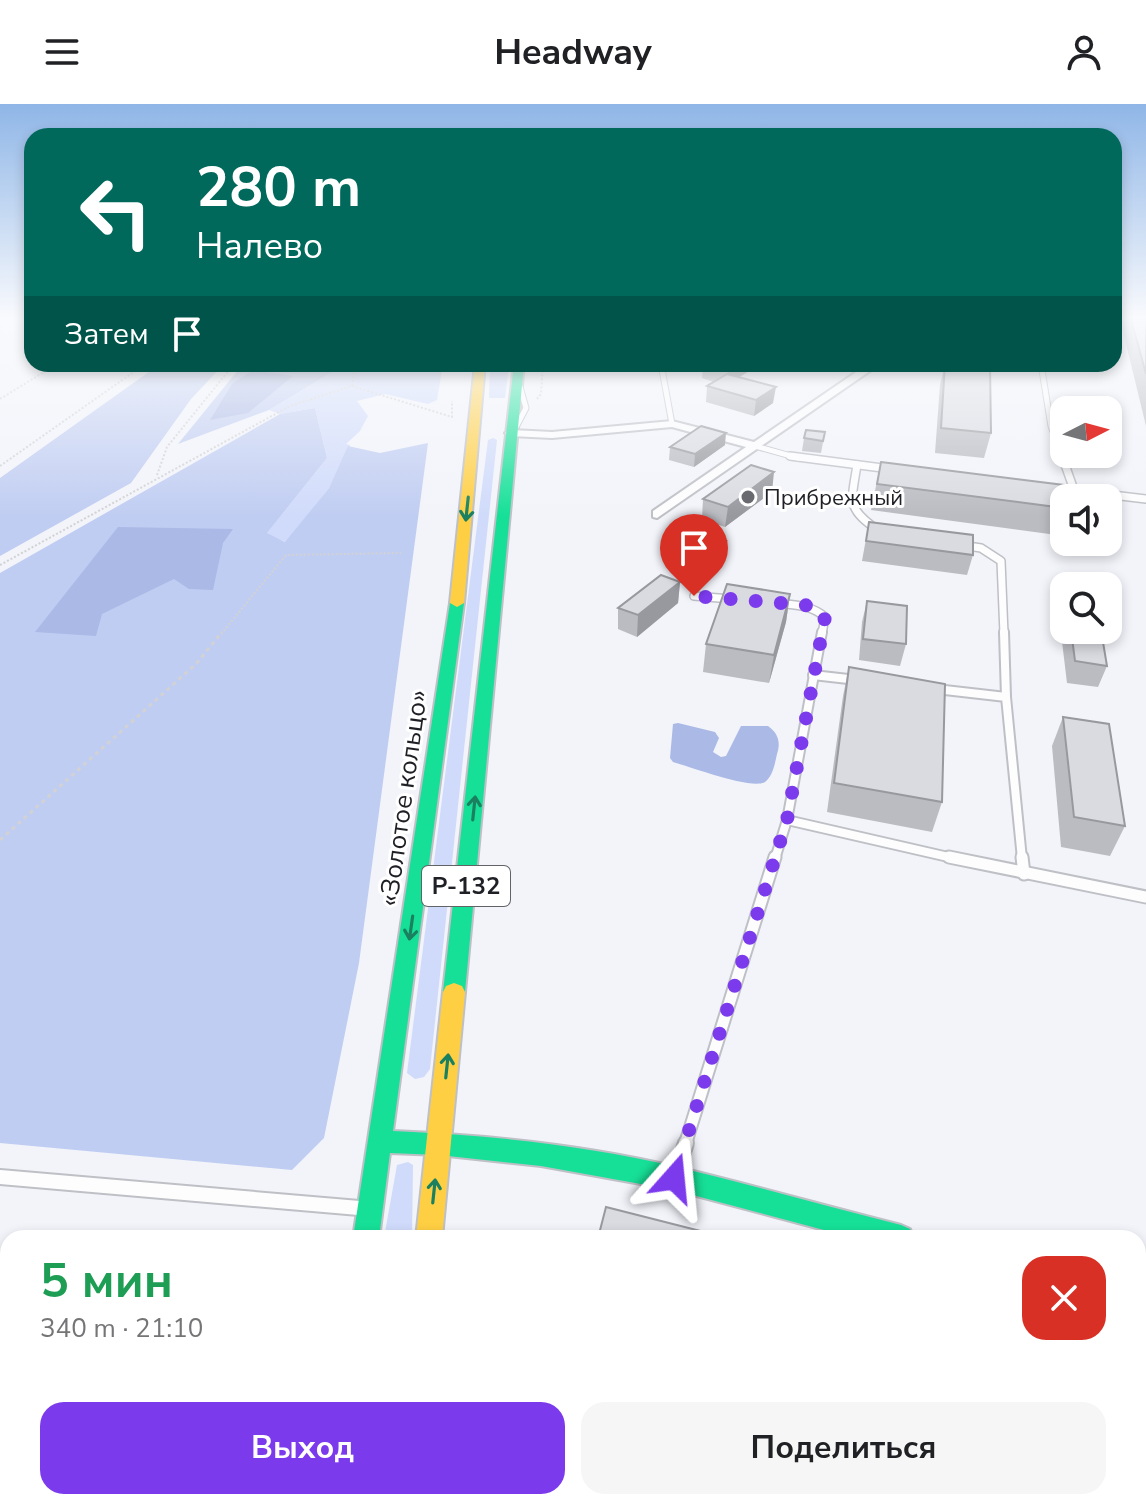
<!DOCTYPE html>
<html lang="ru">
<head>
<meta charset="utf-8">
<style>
  body { margin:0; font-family:"Nunito Sans",sans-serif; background:#f6f6f6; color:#202124; height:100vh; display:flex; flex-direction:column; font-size:30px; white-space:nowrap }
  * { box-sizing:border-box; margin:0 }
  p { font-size:26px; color:#757577 }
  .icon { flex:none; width:44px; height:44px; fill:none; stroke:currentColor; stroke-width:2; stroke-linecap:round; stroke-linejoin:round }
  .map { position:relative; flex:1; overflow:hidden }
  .panel { position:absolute; left:0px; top:1126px; width:1146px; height:280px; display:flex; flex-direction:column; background:#fff; border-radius:24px 24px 0 0; box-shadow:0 4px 12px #0003 }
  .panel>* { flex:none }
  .banner { position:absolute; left:24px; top:24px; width:1098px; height:244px; border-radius:24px; box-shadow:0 4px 12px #0003; background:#00695c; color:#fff; overflow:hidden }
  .needle { width:52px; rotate:84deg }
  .controls { position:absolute; left:1050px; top:292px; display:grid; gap:16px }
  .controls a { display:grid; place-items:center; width:72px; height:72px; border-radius:16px; background:#fff; box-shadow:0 4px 12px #0003; font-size:40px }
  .pin { position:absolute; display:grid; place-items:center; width:68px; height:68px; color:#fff; margin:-82px -34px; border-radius:50% 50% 50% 0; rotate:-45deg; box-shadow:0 0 8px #0007 }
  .pin .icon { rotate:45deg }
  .me { position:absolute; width:88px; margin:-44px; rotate:18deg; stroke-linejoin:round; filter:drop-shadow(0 0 6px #0008) }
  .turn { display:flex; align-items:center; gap:28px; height:168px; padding:0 40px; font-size:36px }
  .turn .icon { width:104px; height:104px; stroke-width:2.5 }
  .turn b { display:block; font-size:56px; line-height:68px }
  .then { display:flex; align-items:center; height:76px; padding:0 40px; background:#0003; gap:16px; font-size:30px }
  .round { display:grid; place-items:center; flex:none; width:84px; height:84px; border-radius:24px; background:#f6f6f6 }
  .overview { display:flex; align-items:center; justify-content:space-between; height:136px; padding:0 40px }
  h1 { font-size:48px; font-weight:700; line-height:60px; color:#1e9e55 }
  .primary-button { display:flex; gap:16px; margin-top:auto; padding:16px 40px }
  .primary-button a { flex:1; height:92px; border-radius:24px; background:#7c3aed; color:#fff; font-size:32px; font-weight:700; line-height:92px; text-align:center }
  .primary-button a+a { background:#f6f6f6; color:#202124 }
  header { display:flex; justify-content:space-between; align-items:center; height:104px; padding:0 40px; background:#fff; font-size:36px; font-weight:700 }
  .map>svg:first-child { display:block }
  .green { fill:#d0dbfb }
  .forest { fill:#c0cdf2 }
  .water { fill:#aab9e6 }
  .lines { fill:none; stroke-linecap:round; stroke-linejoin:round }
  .lane-far4-casing { stroke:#bec0c6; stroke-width:7 }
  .lane-far3-casing { stroke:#bec0c6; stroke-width:10 }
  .lane-far2-casing { stroke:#bec0c6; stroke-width:12 }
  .lane-far1-casing { stroke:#bec0c6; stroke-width:15 }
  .lane-casing { stroke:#bec0c6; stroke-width:18 }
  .street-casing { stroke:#bec0c6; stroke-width:4 }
  .fast-casing { stroke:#bec0c6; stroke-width:4 }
  .slow-casing { stroke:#bec0c6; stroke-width:4 }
  .path-far1 { stroke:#d2d2d4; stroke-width:2; stroke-dasharray:2 2; stroke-linecap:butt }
  .path { stroke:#d2d2d4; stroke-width:3; stroke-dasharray:4 4; stroke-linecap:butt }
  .lane-far4 { stroke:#fdfdfe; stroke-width:5 }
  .lane-far3 { stroke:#fdfdfe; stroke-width:7 }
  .lane-far2 { stroke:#fdfdfe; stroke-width:8 }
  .lane-far1 { stroke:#fdfdfe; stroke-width:11 }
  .lane { stroke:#fdfdfe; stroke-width:14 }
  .street { fill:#fdfdfe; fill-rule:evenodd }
  .fast { fill:#16e098; fill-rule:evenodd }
  .slow { fill:#ffcf43; fill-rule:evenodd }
  .wall { fill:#bbbcc2 }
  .shaded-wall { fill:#98999e }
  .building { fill:#d9dbe1; stroke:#98999e; stroke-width:2 }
  .oneway { stroke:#1a805f }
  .route { stroke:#7c3aed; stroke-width:14; stroke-dasharray:0 25.2 }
  .poi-dot { fill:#686a70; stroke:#fff; stroke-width:3 }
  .labels { text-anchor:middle; stroke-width:6; stroke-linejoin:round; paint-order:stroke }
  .far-poi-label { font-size:22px; fill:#1e2026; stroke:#fff; text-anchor:start }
  .shield { fill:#fff; stroke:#626367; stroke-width:2 }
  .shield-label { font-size:24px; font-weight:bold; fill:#1e2026 }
  .street-label { font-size:26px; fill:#1e2026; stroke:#fff }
</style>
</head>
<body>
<header><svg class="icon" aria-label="menu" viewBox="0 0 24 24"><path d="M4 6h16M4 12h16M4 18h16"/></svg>Headway<svg class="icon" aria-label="person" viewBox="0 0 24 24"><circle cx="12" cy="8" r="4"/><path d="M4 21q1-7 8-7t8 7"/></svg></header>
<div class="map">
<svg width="1146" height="1406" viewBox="0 0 1146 1406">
  <rect width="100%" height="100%" fill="#f2f4fa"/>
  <g class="green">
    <path d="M328,260H443L437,296L428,300L385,290L357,297L368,312L360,327L346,340L350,341L329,384L286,438L266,430L327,354L315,304L280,310L269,306L338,265Z"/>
    <path d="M490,260H509L505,294H489Z"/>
    <path d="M493,334L497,336L430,965L424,973L415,975L407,969L488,336Z"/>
    <path d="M408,1058L413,1061L412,1134H384L397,1061Z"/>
  </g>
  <g class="forest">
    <path d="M160,260H224L191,295L131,379L0,452V374Z"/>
    <path d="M243,260L341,263L269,306L178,340Z"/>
    <path d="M315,304L327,354L267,429L285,438L329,384L348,342L380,349L428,339L359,859L324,1034L292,1066L0,1039V469L280,310Z"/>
    <path d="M76,1398H251L249,1406H36Z"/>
    <rect x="473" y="1398" width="94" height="8"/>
  </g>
  <g class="water">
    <path d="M253,266L293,272L248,309L210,316L232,280Z"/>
    <path d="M118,423L233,425L223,439L213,486L189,485L174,475L102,510L96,532L35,528Z"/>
    <path d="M678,619L715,628L719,634L713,648L721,653L726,652L741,622H768C778,629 781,638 777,650C775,659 773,672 765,678C752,686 691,663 673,658L670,654L673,620Z"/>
  </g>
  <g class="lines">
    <g class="lane-far4-casing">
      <g id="lane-far4">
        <path d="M661,260L672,320"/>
        <path d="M1041,260L1051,322L1063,354"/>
        <path d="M516,323L526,304L520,283"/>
        <path d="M755,342L798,354"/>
      </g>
    </g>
    <g class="lane-far3-casing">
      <g id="lane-far3">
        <path d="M790,352L890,365"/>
        <path d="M1062,352L1074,386"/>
        <path d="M857,361C851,399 846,404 879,427"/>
        <path d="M1079,387L1146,395"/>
        <path d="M961,441L981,444L1001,457L1004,530"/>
        <path d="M694,492L731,495"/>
        <path d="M777,499C795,501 811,501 825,513L822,530"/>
      </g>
    </g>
    <g class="lane-far2-casing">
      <g id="lane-far2">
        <path d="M1004,528L1006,593"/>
        <path d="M813,571L857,576"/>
        <path d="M936,585L1006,593L1022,755"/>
        <path d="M787,716L957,755"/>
        <path d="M775,755L787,716L822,528"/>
      </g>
    </g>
    <g class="lane-far1-casing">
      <g id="lane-far1">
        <path d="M949,753L1146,793"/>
        <path d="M1022,753L1024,770"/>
        <path d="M685,1041L775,753"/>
      </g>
    </g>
    <g class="lane-casing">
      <g id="lane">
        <path d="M677,1067L686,1039"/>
        <path d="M0,1073L359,1104"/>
      </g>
    </g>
    <g class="street-casing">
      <g id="street">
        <path d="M868,260H880L657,414L653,413V407L746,343L672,323L552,334L511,332L505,329L511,326L552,328L672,317L754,338Z"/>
        <path d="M1138,1184L1146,1185V1213L1138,1210Z"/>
      </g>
    </g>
    <g class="fast-casing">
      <g id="fast">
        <path d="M514,260H524L465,888L462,894L454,897L446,894L443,888Z"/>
        <path d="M457,495L464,499L393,1027C487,1031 585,1041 677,1063C752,1081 826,1102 901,1121L910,1125L914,1134H854L674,1086L541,1062L439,1051L390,1049L379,1134H353L450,499Z"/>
        <path d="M385,1398H415L414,1406H384Z"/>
      </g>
    </g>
    <g class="slow-casing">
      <g id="slow">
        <path d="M475,260H485L464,499L457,503L450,499Z"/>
        <path d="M454,879L462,882L465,888L442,1134H416L443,888L446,882Z"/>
        <path d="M312,1398H342L341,1406H311Z"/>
      </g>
    </g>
    <g class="path-far1">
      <path d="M352,282L355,260"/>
      <path d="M0,295L57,260"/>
      <path d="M537,295L541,290L543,260"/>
      <path d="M0,362L145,260"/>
      <path d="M157,371L167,343L234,260"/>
      <path d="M0,461L290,302L352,282L452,313V297"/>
      <path d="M221,530L286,451L401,449"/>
    </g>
    <path class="path" d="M0,736L196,560L222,528"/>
    <use href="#lane-far4" class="lane-far4"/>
    <use href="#lane-far3" class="lane-far3"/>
    <use href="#lane-far2" class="lane-far2"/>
    <use href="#lane-far1" class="lane-far1"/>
    <use href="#lane" class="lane"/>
    <use href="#street" class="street"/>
    <use href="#fast" class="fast"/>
    <use href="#slow" class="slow"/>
  </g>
  <g class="wall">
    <path d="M1120,215H1146V322Z"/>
    <path d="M703,260H761L739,273L773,299L754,312L706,298L707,282L714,278L702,274Z"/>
    <path d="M945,260L991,329L984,354L935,349L940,281Z"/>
    <path d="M825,328L821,349L802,347L804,334Z"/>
    <path d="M725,341L694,363L669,356L670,343Z"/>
    <path d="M881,358L1064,394V432L871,406Z"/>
    <path d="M772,388L725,423L702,415L703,395Z"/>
    <path d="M869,418L973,451L967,471L862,457Z"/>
    <path d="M725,450L694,477L675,471L676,457Z"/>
    <path d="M680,478L678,499L637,533L618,525V504Z"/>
    <path d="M790,490L786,518L769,579L703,568L706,540Z"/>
    <path d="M867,497L906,540L900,562L859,556L862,518Z"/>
    <path d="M1064,510V526H1101L1107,562L1098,583L1067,579L1060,521Z"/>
    <path d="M849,563L942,698L932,728L827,708L843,592Z"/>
    <path d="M1063,613L1125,722L1110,752L1061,743L1052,642Z"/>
    <path d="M1138,1243L1146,1245V1285L1138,1283Z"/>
    <path d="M1138,1325L1146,1327V1394L1138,1391Z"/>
    <path d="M816,1398H987L1014,1406H843Z"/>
  </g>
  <g class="shaded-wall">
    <path d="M739,260H761L726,281L728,266Z"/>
    <path d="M776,283L773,299L754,312L756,296Z"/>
    <path d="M726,329L725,341L694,363L695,350Z"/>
    <path d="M774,368L772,388L725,423L728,403Z"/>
    <path d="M726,437L725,450L694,477L695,464Z"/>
    <path d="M680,478L678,499L637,533L638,511Z"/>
    <path d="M790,490L786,518L769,579L774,551Z"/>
  </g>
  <g class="building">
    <path d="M1131,215H1146V270Z"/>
    <path d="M703,260H739L728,266Z"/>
    <path d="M945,260H970L990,262L991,329L941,324Z"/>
    <path d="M727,270L776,283L756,296L707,282Z"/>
    <path d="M701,322L726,329L695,350L670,343Z"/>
    <path d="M806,326L825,328L823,337L804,334Z"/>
    <path d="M881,358L1088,384L1090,394H1064V404L877,380Z"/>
    <path d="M751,361L774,368L728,403L703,395Z"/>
    <path d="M869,418L973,431V451L866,437Z"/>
    <path d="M707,431L726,437L695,464L676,457Z"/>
    <path d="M661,471L680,478L638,511L618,504Z"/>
    <path d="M727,480L790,490L774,551L706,540Z"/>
    <path d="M867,497L907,502L906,540L863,535Z"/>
    <path d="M1071,526H1101L1107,562L1075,557Z"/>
    <path d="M849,563L945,580L942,698L834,679Z"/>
    <path d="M1063,613L1109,620L1125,722L1074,713Z"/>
    <path d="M606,1103L728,1134H598Z"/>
    <path d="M1138,1243L1146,1245V1278L1138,1276Z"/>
    <path d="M1138,1325L1146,1327V1387L1138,1385Z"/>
    <path d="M835,1398H987L1014,1406H862Z"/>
  </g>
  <defs><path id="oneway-shaft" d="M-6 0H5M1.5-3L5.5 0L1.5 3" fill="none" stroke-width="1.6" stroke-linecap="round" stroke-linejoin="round" transform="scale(2)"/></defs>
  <g class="oneway">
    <use href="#oneway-shaft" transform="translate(467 405) rotate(96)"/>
    <use href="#oneway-shaft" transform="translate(474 704) rotate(-84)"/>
    <use href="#oneway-shaft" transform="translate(411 824) rotate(98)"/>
    <use href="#oneway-shaft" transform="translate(447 962) rotate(-84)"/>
    <use href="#oneway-shaft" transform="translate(434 1087) rotate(-84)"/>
  </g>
  <linearGradient id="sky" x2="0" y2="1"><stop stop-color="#8fb6e7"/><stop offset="0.52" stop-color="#f9fafd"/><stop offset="1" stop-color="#f9fafd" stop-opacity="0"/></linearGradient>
  <rect width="1146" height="412" fill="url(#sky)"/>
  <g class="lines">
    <path class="route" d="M674,1074L787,716L825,513L818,506L805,501L694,492"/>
  </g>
  <circle class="poi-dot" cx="748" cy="393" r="8"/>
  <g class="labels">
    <g class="far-poi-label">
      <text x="764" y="401">Прибрежный</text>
    </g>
    <rect class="shield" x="422" y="762" width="88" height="40" rx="6"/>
    <g class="shield-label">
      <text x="466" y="790">Р-132</text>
    </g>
    <g class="street-label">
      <text transform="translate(403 694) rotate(-82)" y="9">«Золотое кольцо»</text>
    </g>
  </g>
</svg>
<div class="controls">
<a><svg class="needle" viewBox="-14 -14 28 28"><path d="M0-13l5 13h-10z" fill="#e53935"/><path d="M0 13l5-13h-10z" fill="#757577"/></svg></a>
<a><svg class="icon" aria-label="sound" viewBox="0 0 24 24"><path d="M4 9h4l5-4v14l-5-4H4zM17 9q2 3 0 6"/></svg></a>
<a><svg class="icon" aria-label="search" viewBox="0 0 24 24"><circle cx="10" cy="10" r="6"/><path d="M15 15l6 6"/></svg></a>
</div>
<div class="pin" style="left:694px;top:492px;background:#d93025"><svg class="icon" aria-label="arrive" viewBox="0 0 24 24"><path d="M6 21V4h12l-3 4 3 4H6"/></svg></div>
<svg class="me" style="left:674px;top:1074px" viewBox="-20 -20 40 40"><path d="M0-17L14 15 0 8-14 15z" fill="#7c3aed" stroke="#fff" stroke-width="4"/></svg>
<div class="banner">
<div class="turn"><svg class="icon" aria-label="left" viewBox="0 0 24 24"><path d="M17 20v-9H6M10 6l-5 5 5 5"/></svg><div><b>280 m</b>Налево</div></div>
<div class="then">Затем<svg class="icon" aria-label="arrive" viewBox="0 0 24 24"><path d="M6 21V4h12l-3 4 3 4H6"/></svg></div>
</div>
<section class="panel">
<div class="overview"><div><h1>5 мин</h1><p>340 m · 21:10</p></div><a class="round" style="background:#d93025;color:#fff"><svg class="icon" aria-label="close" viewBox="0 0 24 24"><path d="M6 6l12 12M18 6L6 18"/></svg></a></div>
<div class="primary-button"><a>Выход</a><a>Поделиться</a></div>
</section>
</div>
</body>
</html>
